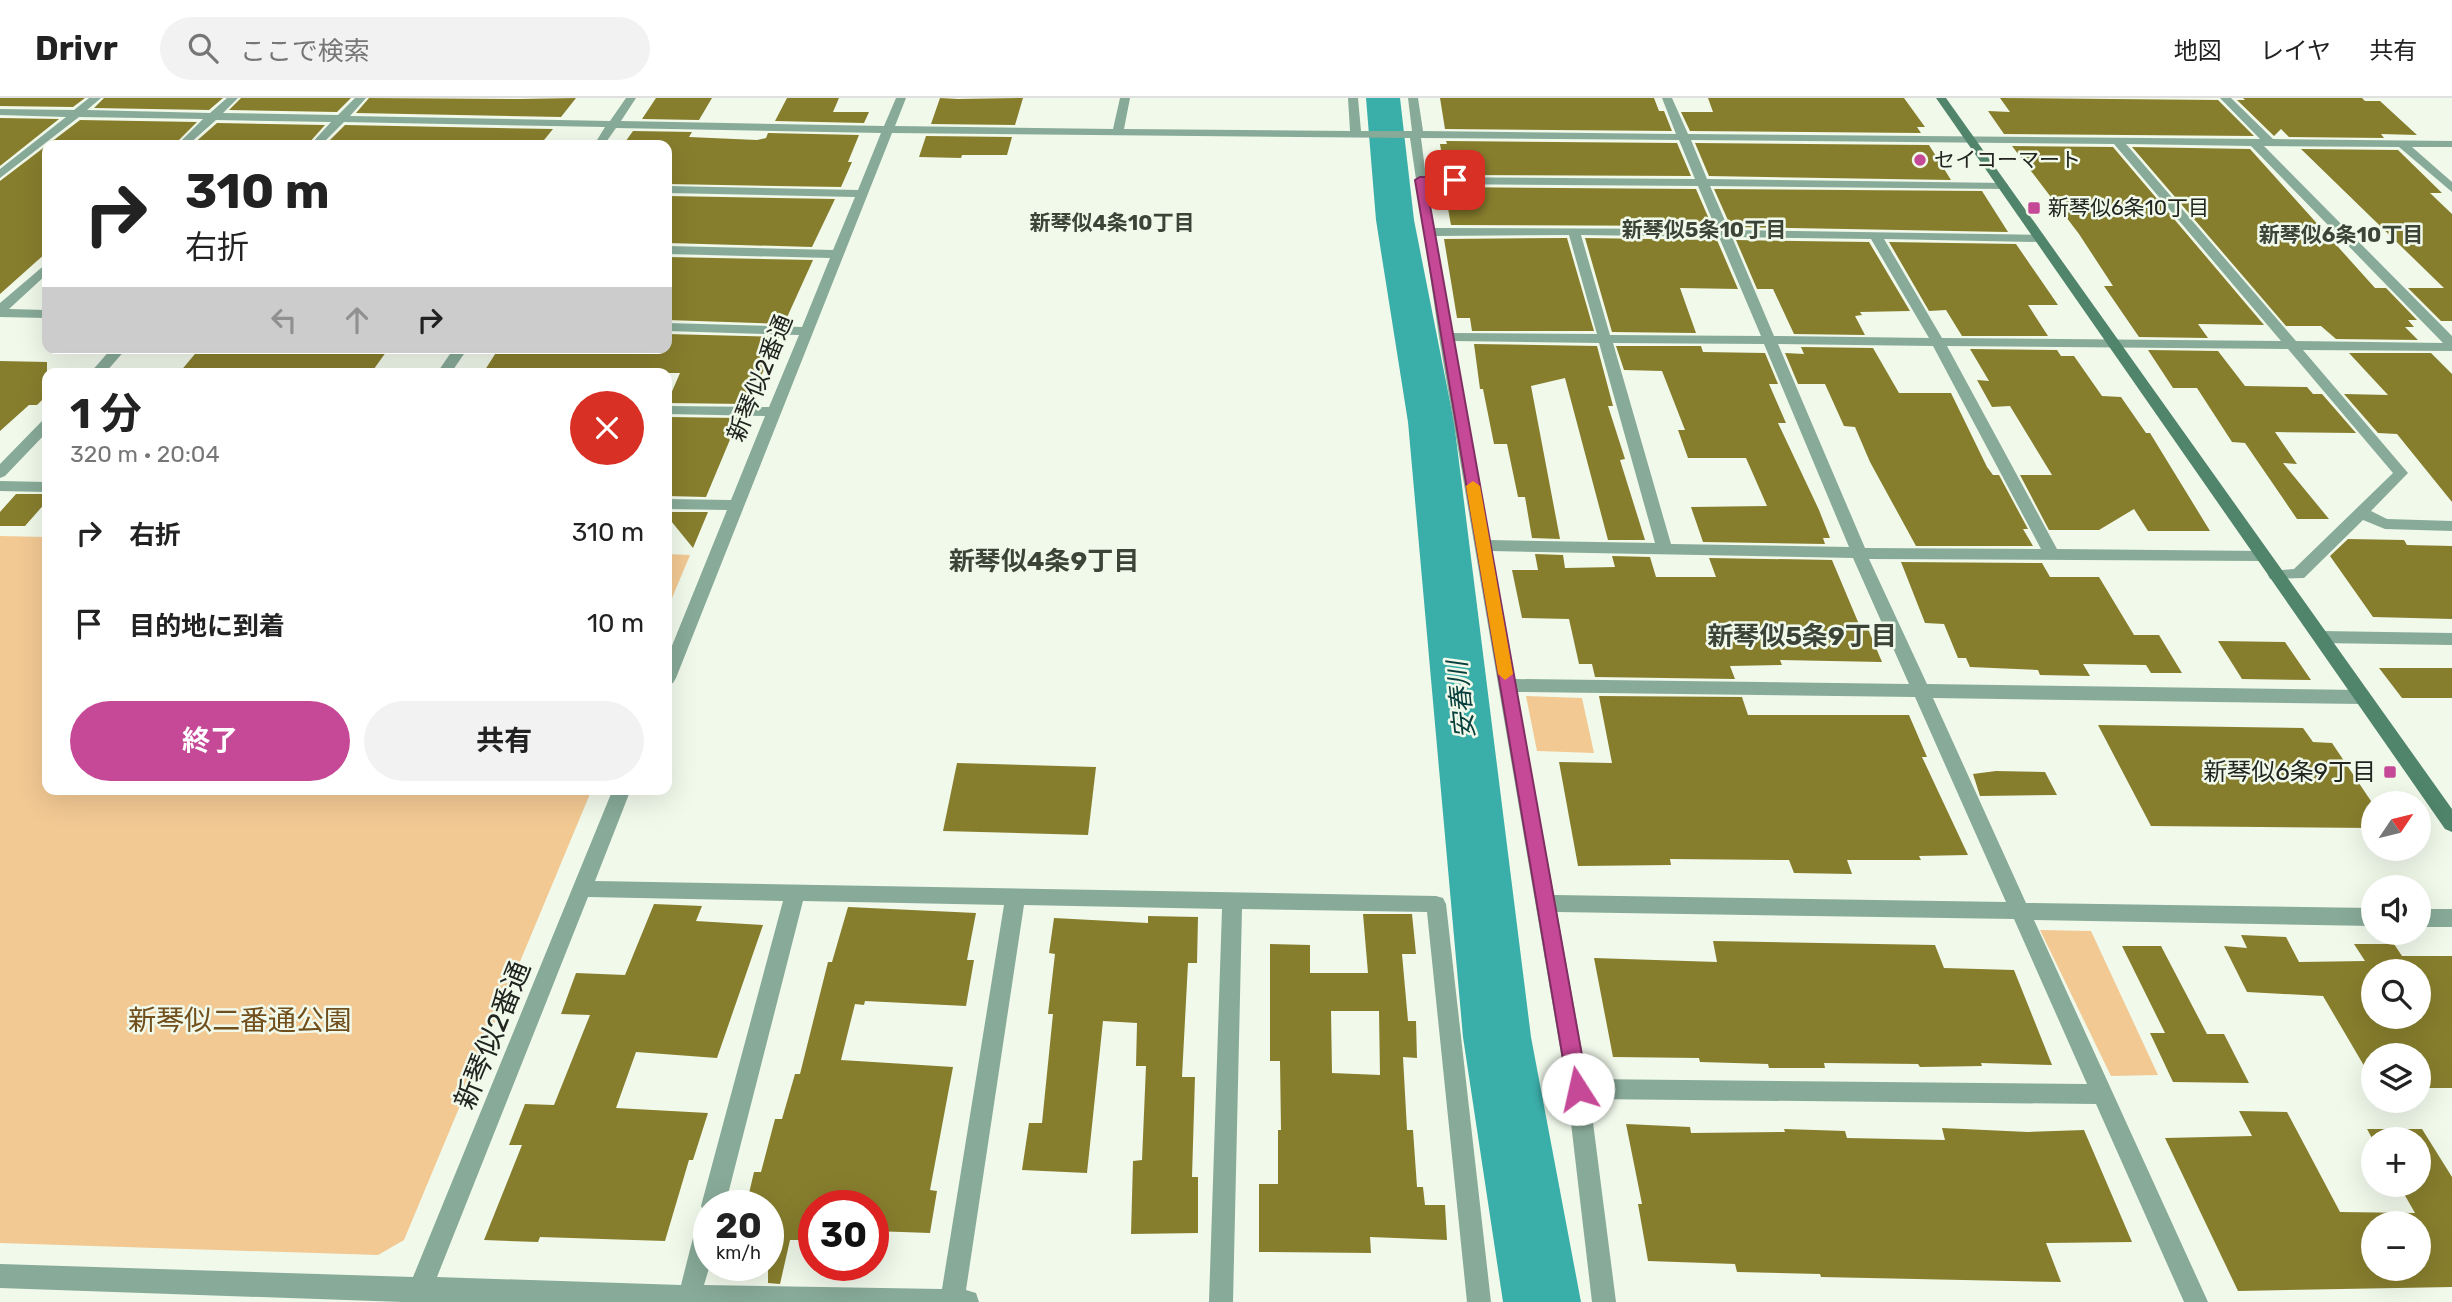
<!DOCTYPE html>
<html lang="ja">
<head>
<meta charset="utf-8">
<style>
  body { margin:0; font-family:Rubik,"Noto Sans JP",sans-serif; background:#f2f2f2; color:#222; height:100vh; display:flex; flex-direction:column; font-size:26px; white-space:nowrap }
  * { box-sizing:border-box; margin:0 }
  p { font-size:23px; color:#767676 }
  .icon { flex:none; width:38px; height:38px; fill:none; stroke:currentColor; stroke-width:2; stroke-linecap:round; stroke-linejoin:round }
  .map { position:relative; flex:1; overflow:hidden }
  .sheet { position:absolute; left:42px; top:270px; width:630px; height:427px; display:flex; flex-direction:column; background:#fff; border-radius:14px; box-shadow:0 7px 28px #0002 }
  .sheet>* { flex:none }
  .banner { position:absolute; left:42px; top:42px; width:630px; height:214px; border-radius:14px; box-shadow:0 7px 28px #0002; background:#fff; color:#222; overflow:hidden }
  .needle { width:46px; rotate:55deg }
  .tools { position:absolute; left:2361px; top:693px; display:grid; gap:14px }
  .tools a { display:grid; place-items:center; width:70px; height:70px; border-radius:50%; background:#fff; box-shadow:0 7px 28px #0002; font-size:35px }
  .speed { position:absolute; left:693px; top:1092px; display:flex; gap:14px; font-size:35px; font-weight:700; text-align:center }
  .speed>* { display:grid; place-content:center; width:91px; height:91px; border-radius:50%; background:#fff; box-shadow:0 7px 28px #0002; line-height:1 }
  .speed small { font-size:18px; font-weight:400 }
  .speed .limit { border:10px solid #d22; background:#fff; color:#111 }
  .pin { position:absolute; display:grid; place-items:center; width:60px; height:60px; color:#fff; margin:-30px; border-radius:14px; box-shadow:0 4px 10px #0006 }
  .me { position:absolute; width:77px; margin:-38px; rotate:350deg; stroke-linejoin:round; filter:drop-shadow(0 0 5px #0008) }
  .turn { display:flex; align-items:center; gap:24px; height:147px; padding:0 28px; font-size:32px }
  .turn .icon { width:91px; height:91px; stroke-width:2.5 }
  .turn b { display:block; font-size:49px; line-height:60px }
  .lanes { display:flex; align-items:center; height:66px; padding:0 28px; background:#0003; justify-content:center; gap:35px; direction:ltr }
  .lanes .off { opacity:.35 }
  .round { display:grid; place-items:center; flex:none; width:74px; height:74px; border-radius:37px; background:#f2f2f2 }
  .head { display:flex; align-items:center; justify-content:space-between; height:119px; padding:0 28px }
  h1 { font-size:42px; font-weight:700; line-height:52px }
  .action { display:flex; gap:14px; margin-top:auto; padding:14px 28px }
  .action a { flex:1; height:80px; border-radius:42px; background:#c64997; color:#fff; font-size:28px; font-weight:700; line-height:80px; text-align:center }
  .action a+a { background:#f2f2f2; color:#222 }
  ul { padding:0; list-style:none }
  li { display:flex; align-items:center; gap:21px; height:91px; padding:0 28px }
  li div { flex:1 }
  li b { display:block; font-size:26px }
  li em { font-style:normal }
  header { display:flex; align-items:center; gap:42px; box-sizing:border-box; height:98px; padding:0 35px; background:#fff; border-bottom:2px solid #e0e0e0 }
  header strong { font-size:33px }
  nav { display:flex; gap:38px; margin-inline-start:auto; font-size:24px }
  .search { width:490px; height:63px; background:#f2f2f2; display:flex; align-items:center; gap:18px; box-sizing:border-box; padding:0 24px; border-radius:38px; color:#767676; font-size:26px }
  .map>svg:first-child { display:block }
  .green { fill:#f2c993 }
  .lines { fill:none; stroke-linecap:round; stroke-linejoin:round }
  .river { fill:#3aaea9; fill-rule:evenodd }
  .building { fill:#877e2d; fill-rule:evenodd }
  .street { fill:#88aa98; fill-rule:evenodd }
  .secondary { fill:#50856b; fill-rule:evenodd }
  .route { fill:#c64997; stroke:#812f62; stroke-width:2 }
  .slow { fill:#f59e0b }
  .poi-dot { fill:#c64997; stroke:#f1f9eb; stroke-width:2.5 }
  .labels { text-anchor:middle; stroke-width:5; stroke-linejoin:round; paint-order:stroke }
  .far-poi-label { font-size:21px; fill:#22251f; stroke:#f1f9eb; text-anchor:start }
  .far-neighbourhood-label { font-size:21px; font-weight:bold; fill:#3c4337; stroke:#f1f9eb }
  .street-label { font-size:24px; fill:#22251f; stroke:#f1f9eb }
  .poi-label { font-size:24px; fill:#22251f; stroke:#f1f9eb; text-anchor:end }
  .neighbourhood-label { font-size:26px; font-weight:bold; fill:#3c4337; stroke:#f1f9eb }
  .water-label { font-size:26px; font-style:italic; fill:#083e3c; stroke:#f1f9eb }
  .near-park-label { font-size:28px; fill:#704f1d; stroke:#f1f9eb }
  .near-street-label { font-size:28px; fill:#22251f; stroke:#f1f9eb }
</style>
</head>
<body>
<header>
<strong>Drivr</strong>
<div class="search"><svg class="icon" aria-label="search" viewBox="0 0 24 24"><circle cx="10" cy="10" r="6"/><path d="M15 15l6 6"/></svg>ここで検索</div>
<nav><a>地図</a><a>レイヤ</a><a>共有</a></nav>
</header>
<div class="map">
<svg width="2452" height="1204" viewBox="0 0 2452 1204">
  <rect width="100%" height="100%" fill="#f1f9eb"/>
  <g class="green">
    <path d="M0,438L47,439V691H592L404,1142L378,1157L0,1145Z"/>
    <path d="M667,456L690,457L667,512Z"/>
    <path d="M1526,598L1582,600L1594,655L1537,653Z"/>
    <path d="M2040,832L2091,833L2158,977L2111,978Z"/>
  </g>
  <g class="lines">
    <path class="river" d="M1366,0H1400L1414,122L1454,324L1531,939L1581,1204H1503L1463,939L1408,324L1376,122Z"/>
  </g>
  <g class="building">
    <path d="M0,0H85L73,9L0,8Z"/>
    <path d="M104,0H223L209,12L94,10Z"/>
    <path d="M241,0H351L337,14L229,12Z"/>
    <path d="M369,0L521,1L576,0L561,19L356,15Z"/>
    <path d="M656,0H712L699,22L642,21Z"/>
    <path d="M787,0H839L833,14H869L864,25L775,23Z"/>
    <path d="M940,0L958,1L1023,0L1015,27L931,26Z"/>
    <path d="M1440,0H1654L1659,13H1664L1672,33L1445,31Z"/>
    <path d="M1708,0H1904L1925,29H1917L1921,35L1690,33L1681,14H1713Z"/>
    <path d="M2000,0L2218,2L2254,38L2004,36L1988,13L2010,14Z"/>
    <path d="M2243,0H2362L2365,3H2380L2417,37L2381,36L2384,40L2289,39L2281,31L2274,38L2237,2H2245Z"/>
    <path d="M0,20L59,21L0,68Z"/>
    <path d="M80,22L197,24L174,47H47V154L0,196V83Z"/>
    <path d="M217,25L325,27L308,46L231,45V47H192Z"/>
    <path d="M345,27L553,31L540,47H325Z"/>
    <path d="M633,33L692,34L689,39L757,42L766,40L768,35L859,37L848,64H852L841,89L667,86V47H623Z"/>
    <path d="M926,38L1012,39L1007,57H962L961,60L919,59Z"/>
    <path d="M1446,43L1677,45L1691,78L1445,77L1440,46H1447Z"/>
    <path d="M1695,45L1929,47L1951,82L1709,78Z"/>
    <path d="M2012,48L2113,49L2264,227L2198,226L2208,240L2139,239L2104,188H2113L2079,136Z"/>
    <path d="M2132,49L2250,51L2375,190H2386L2417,222H2408L2414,229H2405L2418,242L2336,241L2321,228H2286Z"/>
    <path d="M2301,51L2398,52L2442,95H2430L2452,116V223H2441L2408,190H2444Z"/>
    <path d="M1444,89L1696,91L1712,128L1451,127Z"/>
    <path d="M1714,91L1982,93L2008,134L1731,129Z"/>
    <path d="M667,98L835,101L812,149L667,145Z"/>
    <path d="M1567,140L1594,233H1472L1470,220H1457L1444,141Z"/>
    <path d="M1585,140L1717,142L1738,191L1680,190L1696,235L1612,234Z"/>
    <path d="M1736,142L1869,144L1910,213L1860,214L1862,217L1855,218L1865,237L1794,236L1773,191H1757Z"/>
    <path d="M1889,144L2016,146L2058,207H2028L2048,238H1962L1946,212L1929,213Z"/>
    <path d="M667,159L813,162L784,226L667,222Z"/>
    <path d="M667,236L779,239L752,298H748L745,306L667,305L680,275H483L499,250H667Z"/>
    <path d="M1474,246L1597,248L1613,308H1608L1625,361L1620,362L1645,442H1608L1565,280L1531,288L1560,441L1532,440L1525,399H1518L1507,346H1494L1483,291H1480Z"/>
    <path d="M1616,248H1701L1703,254L1765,255L1778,286H1769L1786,325H1778L1819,412L1830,440H1823L1825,446L1703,444L1691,409L1767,408L1746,360H1688L1678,332H1685L1662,273L1624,272Z"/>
    <path d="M1801,249L1873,250L1899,295H1951L1987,369L1993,377H1999L2028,431H2023L2033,448H1916L1870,364L1855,329L1844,328L1825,286H1798L1785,255L1804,256Z"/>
    <path d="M200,250H389L371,275H179Z"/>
    <path d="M1970,251L2057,252L2061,258H2074L2102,298L2121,299L2146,335H2150L2210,433H2148L2134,411L2099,432H2049L2020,377H2052L2010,308L1992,309L1977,282L1989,283Z"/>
    <path d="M2148,252L2218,253L2245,288L2307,289L2313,296H2322L2356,335L2275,334L2297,366L2283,365L2329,421H2297L2245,345L2232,344L2197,290H2173Z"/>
    <path d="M2349,255H2431L2452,276V404L2397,336L2378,335L2344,296L2388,297Z"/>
    <path d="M0,263L47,264V297L37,307H29L0,333Z"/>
    <path d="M667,319L739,320L706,399L667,398Z"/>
    <path d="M16,396H47V403L25,428H0V414Z"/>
    <path d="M667,414H708L693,450L667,418Z"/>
    <path d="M2348,441L2404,442L2407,447L2452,448V521L2373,519L2330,458Z"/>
    <path d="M1535,456L1563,457L1565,470L1615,469L1612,458L1650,459L1656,479H1716L1709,460L1832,462L1861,531H1868L1882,564L1780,562L1782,567L1730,568L1735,581L1595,579L1592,566H1579L1569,521L1522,520L1512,472H1538Z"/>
    <path d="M1901,464L2042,465L2050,479H2099L2134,537H2159L2182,575H2151L2146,567L2083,566L2090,578L2040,577L2038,572L1970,569L1966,560H1958L1944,526L1925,525Z"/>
    <path d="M2218,543L2285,544L2311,582L2242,581Z"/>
    <path d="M2379,570H2452V600H2402Z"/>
    <path d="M1599,598L1742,599L1748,617H1909L1927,659H1922L1968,757L1919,758L1921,762H1847L1852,776L1794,775L1789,762L1670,761L1671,767L1578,768L1559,664L1612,665Z"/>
    <path d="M2098,627L2303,630L2313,644L2332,645L2373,706V730L2151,728Z"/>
    <path d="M957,665L1096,669L1088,737L943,733Z"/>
    <path d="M1996,673L2045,674L2057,697L1980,698L1973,676Z"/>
    <path d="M654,806L702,808L696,823L763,827L717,960L636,954L616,1010L708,1015L693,1062H689L665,1143L540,1139L538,1144L484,1142L522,1047H509L525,1006L554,1007L590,917L561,916L576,875L625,877Z"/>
    <path d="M848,809L976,815L967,862H974L966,908L865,903L864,907L855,906L841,962L953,969L930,1092L937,1093L930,1135L873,1133V1108H814V1142H790L780,1186L768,1185V1108H746L754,1074H761L775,1021H782L795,976H800L828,864H832Z"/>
    <path d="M1363,816H1412L1416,856H1402L1408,923H1416L1417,960L1403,959L1407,1032H1413L1417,1089H1423L1425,1107H1445L1447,1142L1370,1139L1371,1155L1259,1154V1086H1278V1032H1281L1280,963H1270V846L1310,847V875H1368ZM1331,913H1379L1380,977L1332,975Z"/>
    <path d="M1148,818L1198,819L1197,865H1188L1182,979H1195L1192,1079H1198V1135L1131,1136L1133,1063L1142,1062L1146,968H1136L1137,925L1103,923L1087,1075L1022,1072L1029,1025H1042L1053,916H1048L1055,856L1049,855L1054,820L1148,825Z"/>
    <path d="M2241,837L2286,839L2299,864L2365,863L2354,846H2394L2402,858H2452V990H2418V957H2373V983L2323,898L2247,894L2224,848L2247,850ZM2373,873H2418V919H2373Z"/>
    <path d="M1713,843L1935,847L1944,870L2014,872L2052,967L1981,965L1982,968L1920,969L1918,966L1824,965L1825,970H1769L1768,966L1700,964L1699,960L1613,959L1594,860L1717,864Z"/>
    <path d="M2122,848H2161L2207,936H2224L2249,985L2173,984L2150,935H2165Z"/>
    <path d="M2239,1013L2287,1014L2340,1114L2415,1115L2399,1087H2418V1041L2373,1042L2367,1031H2422L2452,1079V1189L2238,1193L2165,1040L2252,1038ZM2373,1125H2418V1171H2373Z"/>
    <path d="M1626,1026L1690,1029L1691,1035L1785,1034L1784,1031L1845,1033L1847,1040L1945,1042L1942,1030L2028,1034L2084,1032L2132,1144L2046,1145L2061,1184L1821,1179L1820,1176L1737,1174L1735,1166L1648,1163L1638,1106H1642Z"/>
  </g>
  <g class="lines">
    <g class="street">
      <path d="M89,0H101L87,12L210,15L227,0H238L223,15L338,17L355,0H366L350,18L610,23L626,0H636L621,23L884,28L896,0H906L895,28L1113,31L1120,0H1130L1124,31L1350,33L1348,0H1358L1361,33H1412L1408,0H1418L1423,33L1676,36L1662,0H1672L1688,36L2260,41L2220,0H2231L2273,41L2452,43V49H2412L2452,84V94L2399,49L2264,48L2452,238V253L2303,252L2408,375L2371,413L2387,421L2452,423V433L2385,431L2363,422L2304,480L2270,481L2268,477L2270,473L2294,471L2393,375L2288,251L1947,248L2057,451L2263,453L2271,458L2263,463L1869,461L1927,586L2362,592L2368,594L2371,599L2368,604L2362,606L1933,600L2026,805L2373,810V828L2034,822L2208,1204H2184L2096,1006L1590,1001L1616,1204H1592L1567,991L1439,239L1410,40L892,35L676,580L673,585L667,586V560L727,412L667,411V401L731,402L765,318L667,316V308L769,309L799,237L667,233V225L802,229L830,160L667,156V148L833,152L855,99L667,95V88L858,92L881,35L616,30L604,47H594L605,29L344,24L321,47H310L331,24L216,22L188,47H177L203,21L79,19L0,80V71L66,19L0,17V11L74,12ZM1421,40L1679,42L1695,81L1426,79ZM1691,42L2114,46L2281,243L1942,240L1884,141L2039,144L2045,140L2043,137L1729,132L1710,88L2002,91L2008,87L2006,85L1707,81ZM2126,46L2251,48L2443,245L2296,243ZM1427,86L1698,88L1716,131L1434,130ZM1569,137L1597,236L1452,235L1436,138ZM1581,137L1719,139L1761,238L1610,237ZM1732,139L1871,141L1929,240L1774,238ZM1453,243L1599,245L1655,445L1489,442ZM1613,245L1764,246L1849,449L1671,446ZM1778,246L1933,248L2041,451L1865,450ZM1491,453L1853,460L1909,586L1515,581ZM1517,594L1915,599L2006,804L1554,797ZM1557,814L2014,821L2087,986L1587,981Z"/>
      <path d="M47,165V176L9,211L47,212V220L0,219V205Z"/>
      <path d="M112,250H127L105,275H90Z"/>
      <path d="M454,250H468L451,275H437Z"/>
      <path d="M47,322V334L5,378L0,380V366L42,323Z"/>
      <path d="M0,383L47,384V394L0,393Z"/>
      <path d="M2320,533L2452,535V547L2320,545L2312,539Z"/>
      <path d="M613,691H631L595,783L1436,798L1443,800L1446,806L1491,1204H1467L1427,814L1242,811L1233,1204H1209L1222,811L1024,807L966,1192L976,1195L979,1204H403L0,1190V1166L413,1179ZM588,799L783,803L701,1108L704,1114L697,1124L681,1187L437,1179ZM803,803L1004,807L942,1191L704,1187L710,1167L709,1108H725Z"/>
      <rect x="2418" y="811" width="34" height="18"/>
    </g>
    <path class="secondary" d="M1936,0H1946L2452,711V734L2445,731Z"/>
  </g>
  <path class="route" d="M1455,79L1459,80V85H1426L1588,991L1585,998L1578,1001L1571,998L1568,991L1415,82L1420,79Z"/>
  <path class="slow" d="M1473,383L1480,388L1513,576L1505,582L1498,576L1466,388Z"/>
  <g class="poi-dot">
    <circle cx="1920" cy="62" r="7"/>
    <rect x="2027" y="103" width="14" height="14" rx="3.5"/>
    <rect x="2383" y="667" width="14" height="14" rx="3.5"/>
  </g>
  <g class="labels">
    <g class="far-poi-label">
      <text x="1934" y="69">セイコーマート</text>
      <text x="2048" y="117">新琴似6条10丁目</text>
    </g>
    <g class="far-neighbourhood-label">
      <text x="1112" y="132">新琴似4条10丁目</text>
      <text x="1704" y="139">新琴似5条10丁目</text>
      <text x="2341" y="144">新琴似6条10丁目</text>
    </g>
    <g class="street-label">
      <text transform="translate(760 280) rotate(-68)" y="8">新琴似2番通</text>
    </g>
    <g class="poi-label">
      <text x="2376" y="682">新琴似6条9丁目</text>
    </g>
    <g class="neighbourhood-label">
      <text x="1044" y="472">新琴似4条9丁目</text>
      <text x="1802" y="547">新琴似5条9丁目</text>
    </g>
    <g class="water-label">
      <text transform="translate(1461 602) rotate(-96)" y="9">安春川</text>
    </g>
    <g class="near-park-label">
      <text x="240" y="932">新琴似二番通公園</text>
    </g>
    <g class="near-street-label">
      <text transform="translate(492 937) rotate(-68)" y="10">新琴似2番通</text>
    </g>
  </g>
</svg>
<div class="tools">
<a><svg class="needle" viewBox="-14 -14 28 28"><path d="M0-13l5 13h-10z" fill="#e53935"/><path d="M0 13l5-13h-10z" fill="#767676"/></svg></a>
<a><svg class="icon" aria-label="sound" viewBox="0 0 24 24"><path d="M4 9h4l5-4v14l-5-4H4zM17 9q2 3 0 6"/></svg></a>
<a><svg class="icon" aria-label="search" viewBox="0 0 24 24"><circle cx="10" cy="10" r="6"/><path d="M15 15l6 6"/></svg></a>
<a><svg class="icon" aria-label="layers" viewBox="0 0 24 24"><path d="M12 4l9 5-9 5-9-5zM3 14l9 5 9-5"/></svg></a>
<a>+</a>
<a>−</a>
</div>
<div class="speed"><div>20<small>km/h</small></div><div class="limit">30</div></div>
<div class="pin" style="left:1455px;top:82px;background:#d93025"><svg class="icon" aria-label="arrive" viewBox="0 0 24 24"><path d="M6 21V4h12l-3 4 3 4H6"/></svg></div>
<svg class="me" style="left:1578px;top:991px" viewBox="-20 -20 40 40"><circle r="19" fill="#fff"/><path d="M0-13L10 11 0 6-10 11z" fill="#c64997"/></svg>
<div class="banner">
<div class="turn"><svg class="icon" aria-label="right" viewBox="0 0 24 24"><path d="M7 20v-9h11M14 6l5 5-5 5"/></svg><div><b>310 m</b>右折</div></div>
<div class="lanes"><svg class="icon off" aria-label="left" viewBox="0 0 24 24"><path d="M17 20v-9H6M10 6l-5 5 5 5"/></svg><svg class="icon off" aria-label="ahead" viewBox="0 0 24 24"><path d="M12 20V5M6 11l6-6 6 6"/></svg><svg class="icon" aria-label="right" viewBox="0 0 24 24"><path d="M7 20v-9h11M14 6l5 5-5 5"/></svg></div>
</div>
<section class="sheet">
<div class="head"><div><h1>1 分</h1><p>320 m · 20:04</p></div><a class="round" style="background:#d93025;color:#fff"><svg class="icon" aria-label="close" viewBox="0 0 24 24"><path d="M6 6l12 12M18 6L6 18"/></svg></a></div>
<ul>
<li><svg class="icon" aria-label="right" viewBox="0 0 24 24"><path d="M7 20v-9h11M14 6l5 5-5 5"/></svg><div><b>右折</b></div><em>310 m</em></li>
<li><svg class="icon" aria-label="arrive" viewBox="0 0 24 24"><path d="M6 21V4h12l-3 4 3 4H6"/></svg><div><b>目的地に到着</b></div><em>10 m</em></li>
</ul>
<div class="action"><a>終了</a><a>共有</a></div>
</section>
</div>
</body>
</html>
